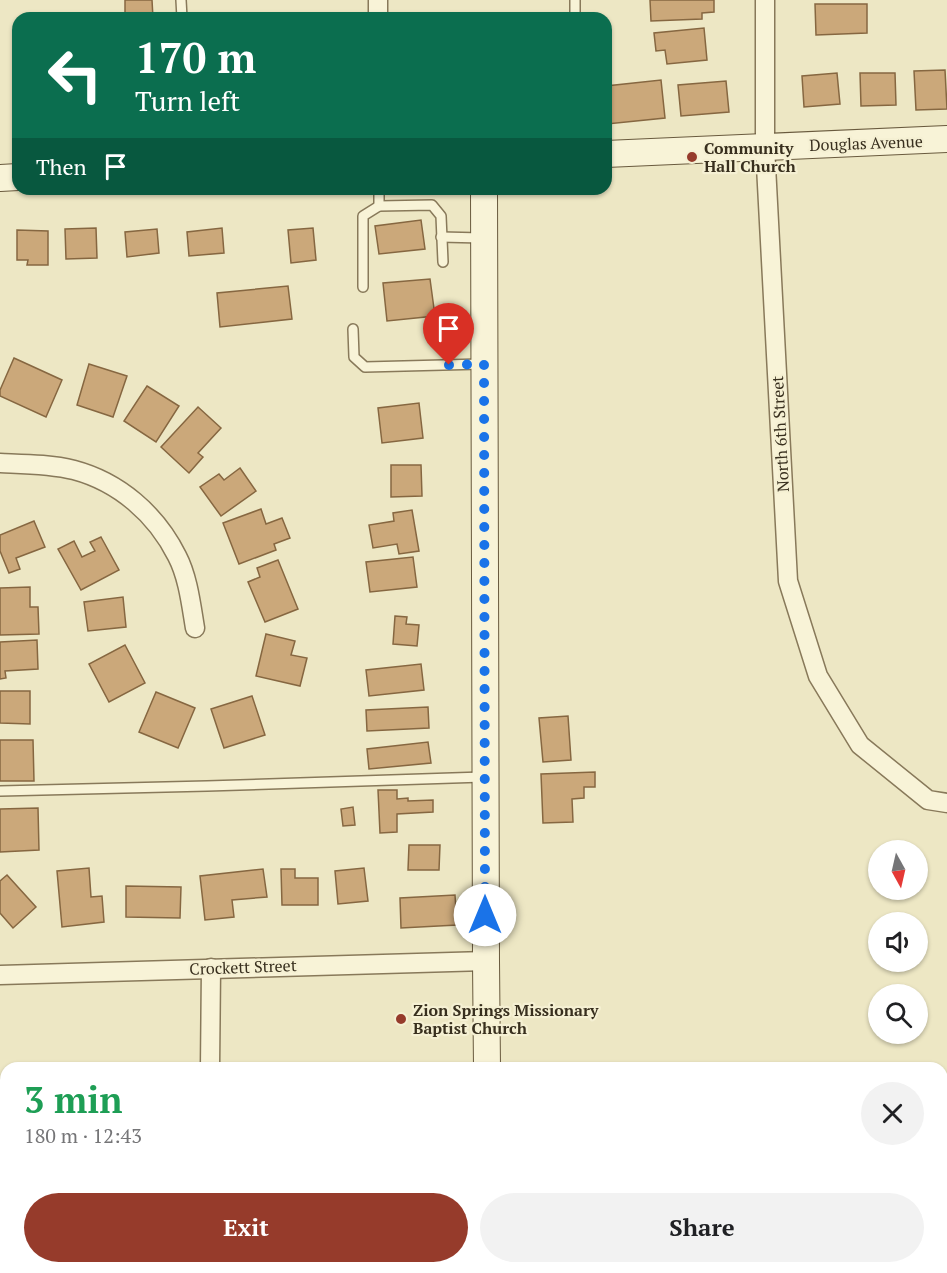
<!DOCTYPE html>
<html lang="en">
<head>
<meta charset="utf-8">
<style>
  body { margin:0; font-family:"PT Serif",serif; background:#f2f2f2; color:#202124; height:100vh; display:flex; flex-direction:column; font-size:22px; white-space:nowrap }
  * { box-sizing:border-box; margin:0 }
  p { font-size:20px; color:#757577 }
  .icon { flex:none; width:33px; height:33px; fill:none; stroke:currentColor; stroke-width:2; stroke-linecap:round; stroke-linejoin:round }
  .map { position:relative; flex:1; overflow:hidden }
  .side { position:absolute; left:0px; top:1062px; width:948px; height:212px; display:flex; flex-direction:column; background:#fff; border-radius:18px 18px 0 0; box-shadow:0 2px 4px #0004 }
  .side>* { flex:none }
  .banner { position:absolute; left:12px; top:12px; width:600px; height:183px; border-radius:18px; box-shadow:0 2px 4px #0004; background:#0b6e4f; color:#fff; overflow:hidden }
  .needle { width:39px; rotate:172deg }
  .controls { position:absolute; left:868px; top:840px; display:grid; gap:12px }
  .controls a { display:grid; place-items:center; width:60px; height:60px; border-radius:50%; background:#fff; box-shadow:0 2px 4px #0004; font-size:30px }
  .pin { position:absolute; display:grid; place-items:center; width:51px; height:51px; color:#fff; margin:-62px -26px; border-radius:50% 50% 50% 0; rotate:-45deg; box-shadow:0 0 6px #0007 }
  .pin .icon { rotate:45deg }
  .me { position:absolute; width:66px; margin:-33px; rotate:0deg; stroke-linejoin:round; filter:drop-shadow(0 0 4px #0008) }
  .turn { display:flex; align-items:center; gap:21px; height:126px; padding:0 24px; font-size:27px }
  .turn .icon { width:78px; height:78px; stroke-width:2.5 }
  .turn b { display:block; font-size:42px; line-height:51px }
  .then { display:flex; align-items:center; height:57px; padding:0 24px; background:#0003; gap:12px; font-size:22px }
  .round { display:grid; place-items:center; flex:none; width:63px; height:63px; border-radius:32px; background:#f2f2f2 }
  .overview { display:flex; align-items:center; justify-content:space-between; height:102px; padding:0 24px }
  h1 { font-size:36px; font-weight:700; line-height:45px; color:#1e9e55 }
  .button { display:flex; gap:12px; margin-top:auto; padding:12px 24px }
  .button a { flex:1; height:69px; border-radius:36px; background:#963b2b; color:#fff; font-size:24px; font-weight:700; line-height:69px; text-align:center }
  .button a+a { background:#f2f2f2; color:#202124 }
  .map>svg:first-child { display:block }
  .building { fill:#cba87a; stroke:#866741; stroke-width:1.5 }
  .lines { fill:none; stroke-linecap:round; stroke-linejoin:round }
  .lane-casing { stroke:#88795a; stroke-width:12 }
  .street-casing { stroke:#88795a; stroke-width:21 }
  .secondary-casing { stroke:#695a3e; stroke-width:28 }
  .lane { stroke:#f8f3d7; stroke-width:9 }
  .street { stroke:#f8f3d7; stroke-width:18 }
  .secondary { stroke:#f8f3d7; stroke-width:26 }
  .route { stroke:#1a73e8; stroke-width:10; stroke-dasharray:0 18 }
  .poi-dot { fill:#963b2b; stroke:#f5f0d3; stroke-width:2 }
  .labels { text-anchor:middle; stroke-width:4.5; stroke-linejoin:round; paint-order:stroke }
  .street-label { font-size:16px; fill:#382f1e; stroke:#f5f0d3 }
  .poi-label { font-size:16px; font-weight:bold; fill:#382f1e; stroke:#f5f0d3; text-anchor:start }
</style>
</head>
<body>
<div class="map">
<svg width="947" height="1273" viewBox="0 0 947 1273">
  <rect width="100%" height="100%" fill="#ede7c4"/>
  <g class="building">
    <path d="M125,0H152L153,18H125Z"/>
    <path d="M650,0H714V12L702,13V19L651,21Z"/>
    <path d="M815,4H867V33L816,35Z"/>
    <path d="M704,28L707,60L667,64L665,50L656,51L654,33Z"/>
    <path d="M945,70L947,109L916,110L914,71Z"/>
    <path d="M837,73L840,104L804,107L802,76Z"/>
    <path d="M860,73H895L896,105L861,106Z"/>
    <path d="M661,80L665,118L607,124L606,86Z"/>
    <path d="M726,81L729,112L681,116L678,85Z"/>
    <path d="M421,220L425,249L379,254L375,226Z"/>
    <path d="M96,228L97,258L66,259L65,229Z"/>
    <path d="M222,228L224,253L189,256L187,232Z"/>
    <path d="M313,228L316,260L291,263L288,230Z"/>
    <path d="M157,229L159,253L127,257L125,232Z"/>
    <path d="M17,230L48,231V265H27L28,260H17Z"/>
    <path d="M430,279L435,316L387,321L383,283Z"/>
    <path d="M288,286L292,319L220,327L217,293Z"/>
    <path d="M14,358L62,380L46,417L0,396V390Z"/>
    <path d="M89,364L127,376L113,417L77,405Z"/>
    <path d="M147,386L179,406L156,442L124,421Z"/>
    <path d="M419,403L423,438L382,443L378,408Z"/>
    <path d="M198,407L221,428L198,453L203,457L189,473L161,447Z"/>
    <path d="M391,465H421L422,496L391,497Z"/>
    <path d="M240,468L256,491L221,516L200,487L219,474L224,480Z"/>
    <path d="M261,509L266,524L282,518L290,538L274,544L276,550L239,564L223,523Z"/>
    <path d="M412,510L419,551L399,554L397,544L373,548L369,525L394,521L393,513Z"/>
    <path d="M34,521L45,547L16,558L20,569L9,573L0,551V535Z"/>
    <path d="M101,537L119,570L81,590L58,549L74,541L82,557L95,551L90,542Z"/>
    <path d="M413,557L417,587L370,592L366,562Z"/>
    <path d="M278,560L298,609L265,622L248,582L260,577L257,568Z"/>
    <path d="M30,587V607H38L39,634L0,635V588Z"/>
    <path d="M123,597L126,627L88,631L84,602Z"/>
    <path d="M395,616L407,617L406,624L419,625L417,646L393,644Z"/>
    <path d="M266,634L295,641L291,655L307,658L300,686L256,676Z"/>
    <path d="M37,640L38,669L5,671L6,678L0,679V642Z"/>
    <path d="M125,645L145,683L109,702L89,664Z"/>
    <path d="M421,664L424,690L369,696L366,670Z"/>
    <path d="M0,691H30V724L0,723Z"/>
    <path d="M156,692L195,708L178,748L139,732Z"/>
    <path d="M252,696L265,735L224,748L211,709Z"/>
    <path d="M428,707L429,728L367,731L366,710Z"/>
    <path d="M568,716L571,760L543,762L539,718Z"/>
    <path d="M0,740H33L34,781H0Z"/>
    <path d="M428,742L431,763L369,769L367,749Z"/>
    <path d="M595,772V787H584V798L572,799L573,822L543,823L541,774Z"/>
    <path d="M378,790H397V799L408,798V801L433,800V812L397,814V832L380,833Z"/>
    <path d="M353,807L355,825L343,826L341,809Z"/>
    <path d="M38,808L39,850L0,852V809Z"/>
    <path d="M409,845H440L439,870H408Z"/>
    <path d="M89,868L91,897L102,896L104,922L62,927L57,871Z"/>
    <path d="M364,868L368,901L338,904L335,871Z"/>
    <path d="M263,869L267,897L232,900L234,917L205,920L200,876Z"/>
    <path d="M281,869H295V878H318V905H282Z"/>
    <path d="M7,875L36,907L13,928L0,913V881Z"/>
    <path d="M126,886L181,887L180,918L126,917Z"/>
    <path d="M455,895L457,925L401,928L400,898Z"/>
  </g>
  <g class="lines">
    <g class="lane-casing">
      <g id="lane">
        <path d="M181,0L182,18"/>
        <path d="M575,0V18"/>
        <path d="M379,189V206"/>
        <path d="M441,237L482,238"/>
        <path d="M363,287V216L379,206L432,205L441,216L443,262"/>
        <path d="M353,329L354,357L365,367L482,364"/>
        <path d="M0,791L207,786L483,777"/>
      </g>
    </g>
    <g class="street-casing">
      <g id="street">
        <path d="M378,0V18"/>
        <path d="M765,0V147L788,581L818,676L860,745L928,800L947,803"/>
        <path d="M0,463C24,464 50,464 74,470C119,482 156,514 177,556C188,577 191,604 195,628"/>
        <path d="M0,975L486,961"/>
        <path d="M210,1068L211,968"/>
      </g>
    </g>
    <g class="secondary-casing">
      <g id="secondary">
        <path d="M606,154L947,139"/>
        <path d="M0,178L18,177"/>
        <path d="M484,189L486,961L487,1068"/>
        <path d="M491,1268V1273"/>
      </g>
    </g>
    <use href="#lane" class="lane"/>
    <use href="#street" class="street"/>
    <use href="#secondary" class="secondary"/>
  </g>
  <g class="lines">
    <path class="route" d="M449,365L484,364L485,915"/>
  </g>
  <g class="poi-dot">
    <circle cx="692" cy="157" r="6"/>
    <circle cx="401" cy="1019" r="6"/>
  </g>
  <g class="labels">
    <g class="street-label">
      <text transform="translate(866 143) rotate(-2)" y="6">Douglas Avenue</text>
      <text transform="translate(780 434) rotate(-93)" y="6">North 6th Street</text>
      <text transform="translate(243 967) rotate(-2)" y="6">Crockett Street</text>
    </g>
    <g class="poi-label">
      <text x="704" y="154">Community<tspan x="704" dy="18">Hall Church</tspan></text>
      <text x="413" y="1016">Zion Springs Missionary<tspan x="413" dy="18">Baptist Church</tspan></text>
    </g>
  </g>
</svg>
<div class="controls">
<a><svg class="needle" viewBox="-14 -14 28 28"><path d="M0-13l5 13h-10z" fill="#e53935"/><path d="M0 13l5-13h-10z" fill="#757577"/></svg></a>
<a><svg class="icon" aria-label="sound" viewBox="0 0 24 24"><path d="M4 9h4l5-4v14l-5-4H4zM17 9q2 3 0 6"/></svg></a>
<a><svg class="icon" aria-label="search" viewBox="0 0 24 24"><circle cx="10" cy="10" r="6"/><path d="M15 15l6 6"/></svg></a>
</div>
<div class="pin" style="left:449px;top:365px;background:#d93025"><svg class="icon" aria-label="arrive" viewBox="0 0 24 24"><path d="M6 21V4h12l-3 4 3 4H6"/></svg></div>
<svg class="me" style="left:485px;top:915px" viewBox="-20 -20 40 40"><circle r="19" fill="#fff"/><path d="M0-13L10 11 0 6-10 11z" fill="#1a73e8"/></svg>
<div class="banner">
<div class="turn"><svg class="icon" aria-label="left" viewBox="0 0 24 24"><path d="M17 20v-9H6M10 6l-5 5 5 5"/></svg><div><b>170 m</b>Turn left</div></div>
<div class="then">Then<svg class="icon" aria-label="arrive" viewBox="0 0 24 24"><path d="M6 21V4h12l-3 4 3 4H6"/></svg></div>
</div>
<section class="side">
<div class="overview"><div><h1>3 min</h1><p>180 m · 12:43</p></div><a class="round"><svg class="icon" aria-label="close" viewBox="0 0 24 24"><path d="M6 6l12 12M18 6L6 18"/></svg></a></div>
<div class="button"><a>Exit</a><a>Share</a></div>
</section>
</div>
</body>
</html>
